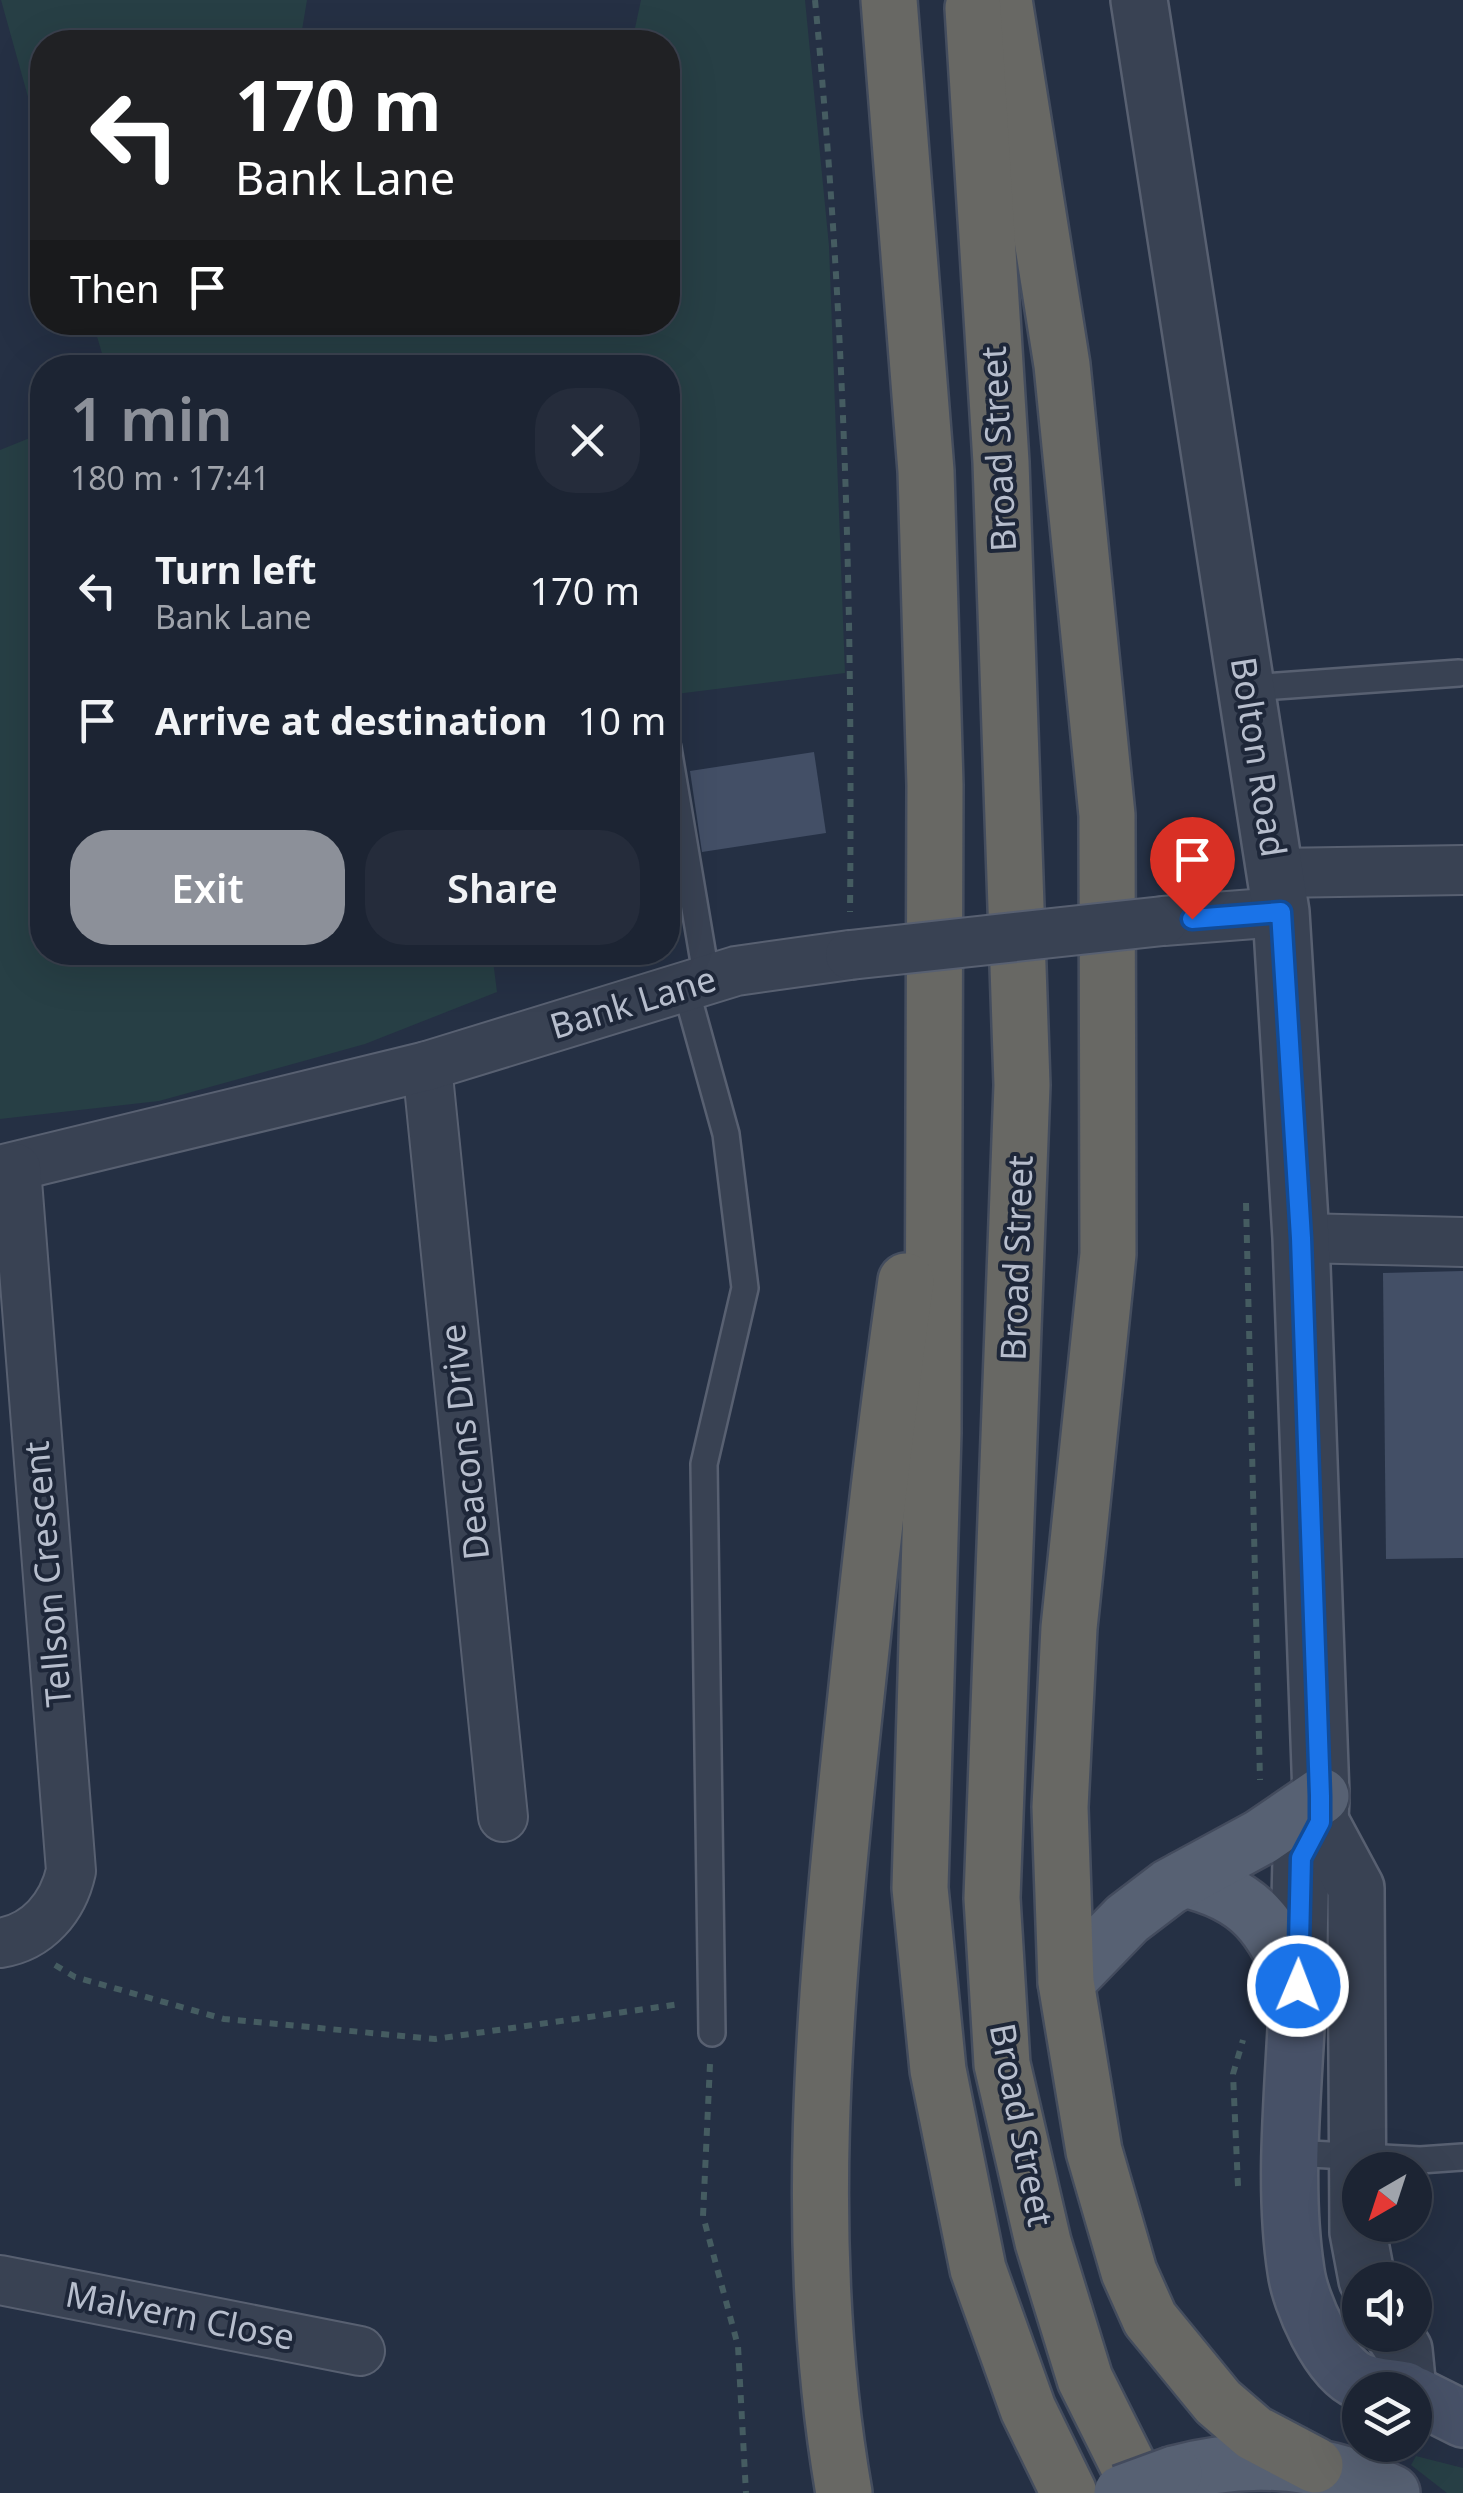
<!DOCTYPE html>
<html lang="en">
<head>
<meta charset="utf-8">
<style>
  body { margin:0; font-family:"Noto Sans",sans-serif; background:#252c3b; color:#f1f3f6; height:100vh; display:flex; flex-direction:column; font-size:38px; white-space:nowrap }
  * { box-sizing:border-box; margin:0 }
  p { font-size:32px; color:#a0a4ac }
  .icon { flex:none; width:55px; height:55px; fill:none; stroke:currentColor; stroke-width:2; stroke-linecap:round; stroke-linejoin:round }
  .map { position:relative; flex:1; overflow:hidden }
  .side { position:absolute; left:30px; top:355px; width:650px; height:610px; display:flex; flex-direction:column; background:#1c2433; border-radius:40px; box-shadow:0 10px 40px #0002,0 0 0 2px #3a414e }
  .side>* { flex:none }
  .banner { position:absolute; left:30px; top:30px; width:650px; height:305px; border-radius:40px; box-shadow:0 10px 40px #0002,0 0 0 2px #3a414e; background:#202124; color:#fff; overflow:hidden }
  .needle { width:65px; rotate:219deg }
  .controls { position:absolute; left:1342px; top:2152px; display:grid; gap:20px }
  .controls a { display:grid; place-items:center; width:90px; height:90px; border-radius:50%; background:#1c2433; box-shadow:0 10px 40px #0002,0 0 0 2px #3a414e; font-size:50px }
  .pin { position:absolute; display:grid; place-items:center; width:85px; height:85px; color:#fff; margin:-102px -42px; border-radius:50% 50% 50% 0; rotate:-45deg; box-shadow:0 0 10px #0007 }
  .pin .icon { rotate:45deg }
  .me { position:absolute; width:110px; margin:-55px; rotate:1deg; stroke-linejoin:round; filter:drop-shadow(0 0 8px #0008) }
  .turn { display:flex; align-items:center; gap:35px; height:210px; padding:0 40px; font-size:45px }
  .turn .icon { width:130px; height:130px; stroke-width:2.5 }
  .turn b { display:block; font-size:70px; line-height:85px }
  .then { display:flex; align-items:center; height:95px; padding:0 40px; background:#0003; gap:20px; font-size:38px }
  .round { display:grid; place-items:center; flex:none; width:105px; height:105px; border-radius:40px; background:#252c3b }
  .head { display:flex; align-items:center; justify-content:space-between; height:170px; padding:0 40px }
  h1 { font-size:60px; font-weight:600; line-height:75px; color:#8c9099 }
  .action { display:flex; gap:20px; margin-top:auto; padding:20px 40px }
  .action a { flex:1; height:115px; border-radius:40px; background:#8c9099; color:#fff; font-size:40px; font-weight:600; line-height:115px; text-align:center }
  .action a+a { background:#252c3b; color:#f1f3f6 }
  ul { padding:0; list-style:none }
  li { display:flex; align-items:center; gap:30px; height:130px; padding:0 40px }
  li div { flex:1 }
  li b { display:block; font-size:38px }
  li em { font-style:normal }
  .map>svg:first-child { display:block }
  .green { fill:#273f45 }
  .building { fill:#434f66 }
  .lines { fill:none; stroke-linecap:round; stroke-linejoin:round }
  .service-casing { stroke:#586071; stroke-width:30 }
  .minor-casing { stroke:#586071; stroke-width:52 }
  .tertiary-casing { stroke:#586071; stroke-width:60 }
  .secondary-casing { stroke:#586071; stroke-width:60 }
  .primary-casing { stroke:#434b5d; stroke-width:60 }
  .trunk-casing { stroke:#444d5e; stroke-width:60 }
  .path { stroke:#455c61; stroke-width:6; stroke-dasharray:8 8; stroke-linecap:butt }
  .service { stroke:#394253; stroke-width:25 }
  .minor { stroke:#394253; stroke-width:48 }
  .tertiary { stroke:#394253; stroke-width:55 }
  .secondary { stroke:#475167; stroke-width:55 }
  .primary { stroke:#576173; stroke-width:55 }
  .trunk { stroke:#686864; stroke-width:55 }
  .minor-bridge-casing { stroke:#586071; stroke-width:52; stroke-linecap:butt }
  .primary-bridge-casing { stroke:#434b5d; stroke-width:60; stroke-linecap:butt }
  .minor-bridge { stroke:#394253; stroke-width:48 }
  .primary-bridge { stroke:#576173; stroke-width:55 }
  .route-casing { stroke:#114b97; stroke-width:25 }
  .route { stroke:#1a73e8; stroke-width:18 }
  .labels { text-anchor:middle; stroke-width:8; stroke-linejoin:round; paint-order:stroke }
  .street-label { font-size:35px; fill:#b7becd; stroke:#1e2739 }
</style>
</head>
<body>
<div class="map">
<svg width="1463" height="2493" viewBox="0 0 1463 2493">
  <rect width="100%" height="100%" fill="#253044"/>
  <g class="green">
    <path d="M1,0H307L300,42H42V147Z"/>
    <path d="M641,0H805L829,246L845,673L668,695V368L106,367L93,323L668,322V42H632Z"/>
    <path d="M42,433V952L492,953L497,992L365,1044L159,1101L0,1119V450Z"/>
    <path d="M1416,2456L1463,2468V2493H1447L1411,2465Z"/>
  </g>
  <g class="building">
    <path d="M814,752L826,833L702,852L690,771Z"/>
    <path d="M1463,1271V1558L1386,1559L1383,1273Z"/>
  </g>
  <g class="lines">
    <g class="service-casing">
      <g id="service">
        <path d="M1248,688L1459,673"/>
        <path d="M668,748L707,980"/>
        <path d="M685,986L726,1134L745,1288L704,1464L712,2033"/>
        <path d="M1292,2153L1420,2160L1463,2157"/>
      </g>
    </g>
    <g class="minor-casing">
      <g id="minor">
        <path d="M1276,873L1463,870"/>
        <path d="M1163,921L1281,912"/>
        <path d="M427,1066L503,1817"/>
        <path d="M0,1170L427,1066L736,971L850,955"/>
        <path d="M1301,1238L1463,1242"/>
        <path d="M0,1943C38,1937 63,1907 71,1871L16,1168"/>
        <path d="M0,2280L360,2351"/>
      </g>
    </g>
    <g class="tertiary-casing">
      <g id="tertiary">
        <path d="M1139,0L1281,912L1301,1238L1321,1796L1320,1821L1301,1858L1298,1986"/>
        <path d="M1320,1821L1356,1888L1358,2232L1367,2280"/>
        <path d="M1394,2335L1404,2350L1408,2390"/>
      </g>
    </g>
    <g class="secondary-casing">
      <g id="secondary">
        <path d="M1298,1986C1295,2077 1282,2181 1296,2271C1300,2302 1329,2368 1359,2381C1372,2387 1391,2387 1405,2390"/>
        <path d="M1415,2395L1463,2419"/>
      </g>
    </g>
    <g class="primary-casing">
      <g id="primary">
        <path d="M1184,1879C1253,1895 1271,1926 1298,1986"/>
        <path d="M1066,1982L1127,1919L1169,1887L1261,1837L1321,1796"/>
        <path d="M1174,2474C1249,2454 1323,2459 1392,2493"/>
      </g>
    </g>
    <g class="trunk-casing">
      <g id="trunk">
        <path d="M889,0L926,471L935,785L933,1433L920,1888L938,2070L978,2269L1028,2409L1069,2493"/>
        <path d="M1004,0L1062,365L1107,815L1108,1254L1069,1628L1060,1807L1066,1982L1094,2151L1129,2272L1150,2319L1218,2402L1254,2433L1315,2465"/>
        <path d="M973,8L1001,462L1022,1085L992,1898L1002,2064L1043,2242L1085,2379L1142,2493"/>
        <path d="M844,2493C802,2251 824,2005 849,1762C866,1601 883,1441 906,1281"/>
      </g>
    </g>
    <g class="path">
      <path d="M815,0C844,304 853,608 850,912"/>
      <path d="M1246,1203L1260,1780"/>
      <path d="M55,1965L75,1977L224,2019L435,2039L680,2004"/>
      <path d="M710,2064L703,2216L738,2346L746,2493"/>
      <path d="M1238,2186L1233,2074L1243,2040"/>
    </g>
    <use href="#service" class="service"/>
    <use href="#minor" class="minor"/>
    <use href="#tertiary" class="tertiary"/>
    <use href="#secondary" class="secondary"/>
    <use href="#primary" class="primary"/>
    <use href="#trunk" class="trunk"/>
    <g class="minor-bridge-casing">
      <path id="minor-bridge" d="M850,955L1163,921"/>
    </g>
    <g class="primary-bridge-casing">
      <path id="primary-bridge" d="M1122,2493L1174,2474"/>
    </g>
    <use href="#minor-bridge" class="minor-bridge"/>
    <use href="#primary-bridge" class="primary-bridge"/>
  </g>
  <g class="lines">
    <g class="route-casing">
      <path id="route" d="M1192,919L1281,912L1301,1238L1320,1796V1822L1301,1858L1298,1986"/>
    </g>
    <use href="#route" class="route"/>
  </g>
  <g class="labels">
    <g class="street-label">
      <text transform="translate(999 449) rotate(-93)" y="12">Broad Street</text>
      <text transform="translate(1258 757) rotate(81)" y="12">Bolton Road</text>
      <text transform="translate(633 1003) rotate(-17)" y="12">Bank Lane</text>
      <text transform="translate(1017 1258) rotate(-88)" y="12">Broad Street</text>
      <text transform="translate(465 1442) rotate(-96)" y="12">Deacons Drive</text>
      <text transform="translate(48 1574) rotate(-95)" y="12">Tellson Crescent</text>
      <text transform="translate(1021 2125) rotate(79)" y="12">Broad Street</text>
      <text transform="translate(180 2316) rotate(11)" y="12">Malvern Close</text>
    </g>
  </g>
</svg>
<div class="controls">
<a><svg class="needle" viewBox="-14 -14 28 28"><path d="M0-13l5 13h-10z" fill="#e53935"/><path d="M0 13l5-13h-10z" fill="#a0a4ac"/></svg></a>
<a><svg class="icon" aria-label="sound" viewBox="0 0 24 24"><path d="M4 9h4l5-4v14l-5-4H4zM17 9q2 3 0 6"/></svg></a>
<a><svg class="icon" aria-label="layers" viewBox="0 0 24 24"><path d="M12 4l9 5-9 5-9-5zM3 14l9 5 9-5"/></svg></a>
</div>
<div class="pin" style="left:1192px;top:919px;background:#d93025"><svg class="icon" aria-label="arrive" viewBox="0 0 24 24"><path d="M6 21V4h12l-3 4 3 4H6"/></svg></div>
<svg class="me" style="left:1298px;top:1986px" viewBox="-20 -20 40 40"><circle r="17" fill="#1a73e8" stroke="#fff" stroke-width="3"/><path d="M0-11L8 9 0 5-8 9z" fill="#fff"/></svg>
<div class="banner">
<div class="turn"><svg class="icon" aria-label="left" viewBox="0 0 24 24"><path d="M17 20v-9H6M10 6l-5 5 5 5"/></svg><div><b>170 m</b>Bank Lane</div></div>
<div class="then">Then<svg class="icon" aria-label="arrive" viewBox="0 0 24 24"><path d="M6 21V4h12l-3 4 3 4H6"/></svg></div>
</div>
<section class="side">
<div class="head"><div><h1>1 min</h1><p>180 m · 17:41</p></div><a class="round"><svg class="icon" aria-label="close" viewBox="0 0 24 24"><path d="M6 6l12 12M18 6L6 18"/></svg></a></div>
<ul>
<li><svg class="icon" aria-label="left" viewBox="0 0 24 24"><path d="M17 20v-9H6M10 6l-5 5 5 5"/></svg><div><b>Turn left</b><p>Bank Lane</p></div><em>170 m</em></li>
<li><svg class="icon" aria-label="arrive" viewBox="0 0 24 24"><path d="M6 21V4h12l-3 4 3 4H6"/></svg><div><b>Arrive at destination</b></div><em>10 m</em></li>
</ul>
<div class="action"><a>Exit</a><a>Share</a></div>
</section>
</div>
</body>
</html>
